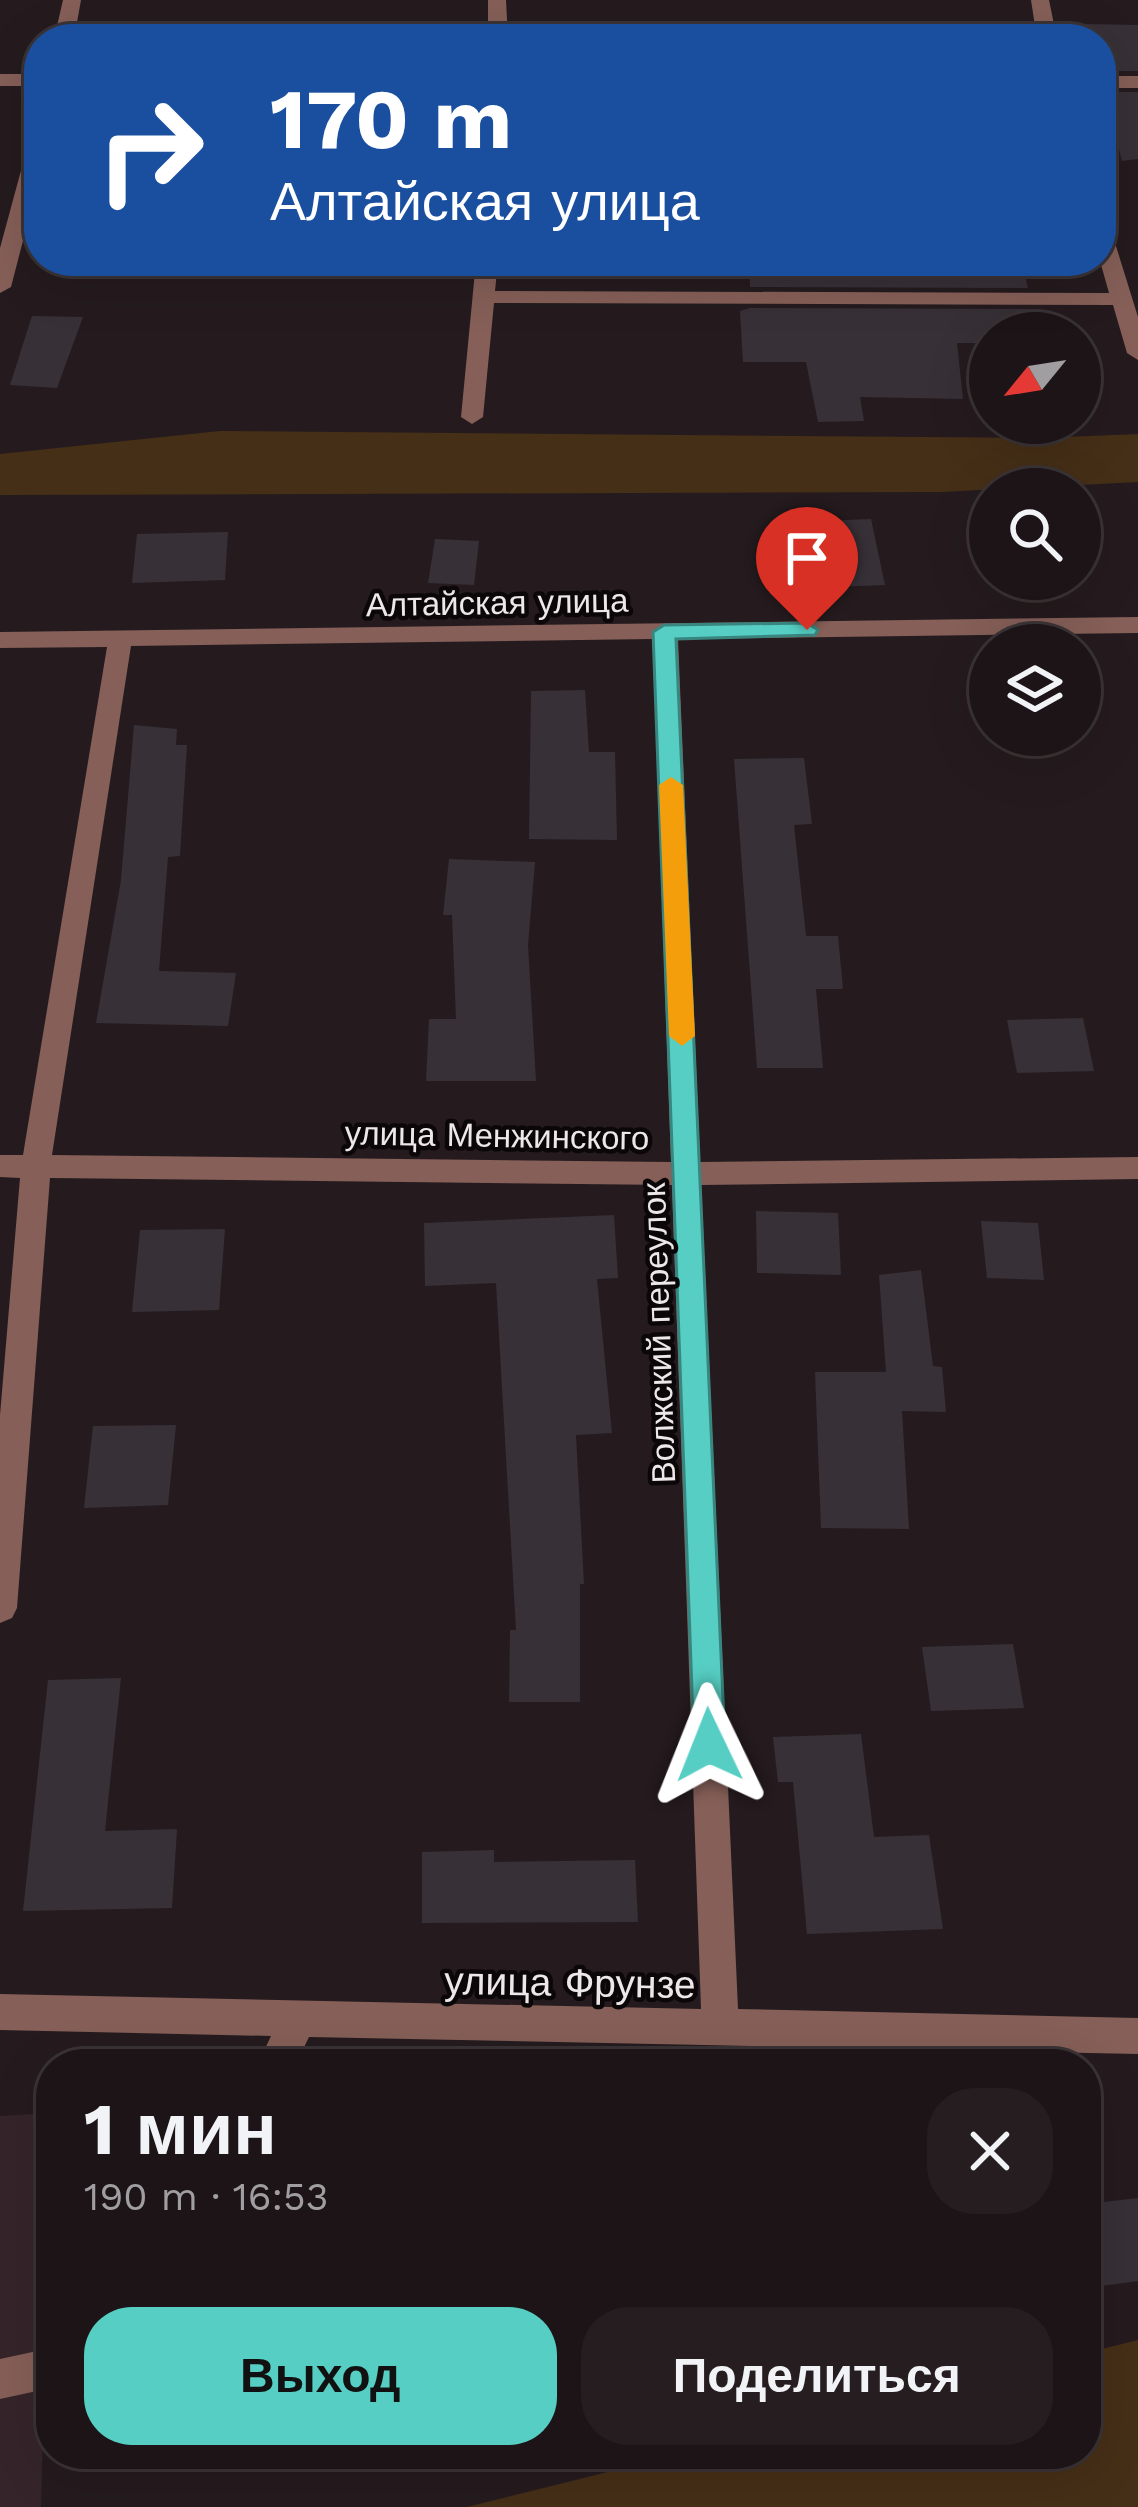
<!DOCTYPE html>
<html lang="ru">
<head>
<meta charset="utf-8">
<style>
  body { margin:0; font-family:"Work Sans",sans-serif; background:#251d1f; color:#f1f3f6; height:100vh; display:flex; flex-direction:column; font-size:45px; white-space:nowrap }
  * { box-sizing:border-box; margin:0 }
  p { font-size:39px; color:#a09ea1 }
  .icon { flex:none; width:66px; height:66px; fill:none; stroke:currentColor; stroke-width:2; stroke-linecap:round; stroke-linejoin:round }
  .map { position:relative; flex:1; overflow:hidden }
  .details { position:absolute; left:36px; top:2049px; width:1065px; height:420px; display:flex; flex-direction:column; background:#1c1416; border-radius:48px; box-shadow:0 12px 48px #0002,0 0 0 3px #3a3335 }
  .details>* { flex:none }
  .top-card { position:absolute; left:24px; top:24px; width:1092px; height:252px; border-radius:48px; box-shadow:0 12px 48px #0002,0 0 0 3px #3a3335; background:#1a4fa0; color:#fff; overflow:hidden }
  .needle { width:78px; rotate:240deg }
  .buttons { position:absolute; left:969px; top:312px; display:grid; gap:24px }
  .buttons a { display:grid; place-items:center; width:132px; height:132px; border-radius:50%; background:#1c1416; box-shadow:0 12px 48px #0002,0 0 0 3px #3a3335; font-size:60px }
  .pin { position:absolute; display:grid; place-items:center; width:102px; height:102px; color:#fff; margin:-123px -51px; border-radius:50% 50% 50% 0; rotate:-45deg; box-shadow:0 0 12px #0007 }
  .pin .icon { rotate:45deg }
  .me { position:absolute; width:132px; margin:-66px; rotate:358deg; stroke-linejoin:round; filter:drop-shadow(0 0 9px #0008) }
  .turn { display:flex; align-items:center; gap:42px; height:252px; padding:0 48px; font-size:54px }
  .turn .icon { width:156px; height:156px; stroke-width:2.5 }
  .turn b { display:block; font-size:84px; line-height:102px }
  .round { display:grid; place-items:center; flex:none; width:126px; height:126px; border-radius:48px; background:#251d1f }
  .headline { display:flex; align-items:center; justify-content:space-between; height:204px; padding:0 48px }
  h1 { font-size:72px; font-weight:700; line-height:90px }
  .action { display:flex; gap:24px; margin-top:auto; padding:24px 48px }
  .action a { flex:1; height:138px; border-radius:48px; background:#56cec3; color:#111; font-size:48px; font-weight:700; line-height:138px; text-align:center }
  .action a+a { background:#251d1f; color:#f1f3f6 }
  .map>svg:first-child { display:block }
  .built { fill:#35252a }
  .green { fill:#462f17 }
  .building { fill:#373037 }
  .lines { fill:none; stroke-linecap:round; stroke-linejoin:round }
  .minor { fill:#855f58; fill-rule:evenodd }
  .route { fill:#56cec3; stroke:#38867f; stroke-width:3 }
  .slow { fill:#f59e0b }
  .labels { text-anchor:middle; stroke-width:9; stroke-linejoin:round; paint-order:stroke }
  .street-label { font-size:33px; fill:#eee7e9; stroke:#0b0708 }
  .near-street-label { font-size:39px; fill:#eee7e9; stroke:#0b0708 }
</style>
</head>
<body>
<div class="map">
<svg width="1138" height="2507" viewBox="0 0 1138 2507">
  <rect width="100%" height="100%" fill="#251b1e"/>
  <path class="built" d="M51,2113L41,2507H0V2116Z"/>
  <g class="green">
    <path d="M220,431L1037,438L1138,434V482L941,492L0,495V454Z"/>
    <path d="M1138,2340V2507H467L680,2454H1086V2353Z"/>
  </g>
  <g class="building">
    <path d="M1086,24L1138,25V71H1101V39H1090Z"/>
    <path d="M1104,92H1138V159L1122,161Z"/>
    <path d="M750,261H1021L1028,288L750,287Z"/>
    <path d="M750,308L1034,309L1040,333H990V343H957L963,399L860,397L864,421L818,422L806,362H743L740,311Z"/>
    <path d="M32,316L83,317L57,388L10,385Z"/>
    <path d="M871,519L885,585L831,587L820,521Z"/>
    <path d="M228,532L225,580L132,583L137,534Z"/>
    <path d="M435,539L479,541L474,585L428,583Z"/>
    <path d="M585,690L589,752H615L617,840L529,839L531,691Z"/>
    <path d="M134,725L177,729L176,745H187L180,856L168,857L159,971L236,973L228,1026L96,1023L121,880Z"/>
    <path d="M804,758L812,824L794,825L806,936H838L843,989H816L823,1068H757L734,759Z"/>
    <path d="M449,859L535,862L528,945L536,1081H426L429,1019H456L452,915H443Z"/>
    <path d="M1083,1018L1094,1071L1017,1073L1007,1020Z"/>
    <path d="M756,1211L838,1213L841,1275L757,1273Z"/>
    <path d="M614,1215L618,1278L597,1279L612,1433L576,1435L584,1584H580V1702H509L510,1630H516L496,1283L425,1286L424,1223Z"/>
    <path d="M981,1221L1038,1223L1044,1280L987,1278Z"/>
    <path d="M225,1229L219,1310L132,1312L140,1230Z"/>
    <path d="M921,1270L933,1366L942,1367L946,1412L902,1411L909,1529L821,1528L815,1372H886L879,1275Z"/>
    <path d="M176,1425L168,1505L84,1508L93,1426Z"/>
    <path d="M1013,1644L1024,1708L931,1711L922,1647Z"/>
    <path d="M121,1678L105,1831L177,1829L172,1908L23,1911L48,1680Z"/>
    <path d="M861,1734L874,1837L929,1835L943,1929L807,1934L793,1782H778L773,1737Z"/>
    <path d="M494,1850V1862L635,1860L638,1922L422,1923V1852Z"/>
    <path d="M1138,2198V2281L1086,2288V2204Z"/>
  </g>
  <g class="lines">
    <g class="minor">
      <path d="M63,0H81L74,39H54Z"/>
      <path d="M488,0H506L508,39H488Z"/>
      <path d="M1031,0H1049L1057,39H1037Z"/>
      <rect x="0" y="74" width="39" height="12"/>
      <rect x="1101" y="76" width="37" height="12"/>
      <path d="M39,135V179L11,287L0,293V248L29,141Z"/>
      <path d="M1101,224L1111,230L1138,317V360L1127,353L1113,305L494,303L483,417L472,424L461,417L476,261H498L495,291L1109,293L1100,261Z"/>
      <path d="M1138,617V633L678,639L700,1162L1138,1157V1179L701,1185L738,2009L1138,2018V2054L309,2037L296,2064H258L271,2036L0,2030V1994L701,2009L672,1185L50,1178L17,1608L12,1618L0,1623V1415L20,1178L0,1177V1155H23L107,647L0,648V632ZM653,639L671,1162L52,1155L131,646Z"/>
      <path d="M51,2348V2388L0,2399V2359Z"/>
    </g>
  </g>
  <path class="route" d="M807,623L818,630L815,635L676,639L725,1745L720,1755L709,1759L698,1755L694,1745L653,632L664,625Z"/>
  <path class="slow" d="M671,777L683,785L695,1036L682,1046L669,1036L659,785Z"/>
  <g class="labels">
    <g class="street-label">
      <text transform="translate(497 602) rotate(-1)" y="12">Алтайская улица</text>
      <text transform="translate(497 1135) rotate(1)" y="12">улица Менжинского</text>
      <text transform="translate(658 1333) rotate(-92)" y="12">Волжский переулок</text>
    </g>
    <g class="near-street-label">
      <text transform="translate(570 1982) rotate(1)" y="14">улица Фрунзе</text>
    </g>
  </g>
</svg>
<div class="buttons">
<a><svg class="needle" viewBox="-14 -14 28 28"><path d="M0-13l5 13h-10z" fill="#e53935"/><path d="M0 13l5-13h-10z" fill="#a09ea1"/></svg></a>
<a><svg class="icon" aria-label="search" viewBox="0 0 24 24"><circle cx="10" cy="10" r="6"/><path d="M15 15l6 6"/></svg></a>
<a><svg class="icon" aria-label="layers" viewBox="0 0 24 24"><path d="M12 4l9 5-9 5-9-5zM3 14l9 5 9-5"/></svg></a>
</div>
<div class="pin" style="left:807px;top:630px;background:#d93025"><svg class="icon" aria-label="arrive" viewBox="0 0 24 24"><path d="M6 21V4h12l-3 4 3 4H6"/></svg></div>
<svg class="me" style="left:709px;top:1745px" viewBox="-20 -20 40 40"><path d="M0-17L14 15 0 8-14 15z" fill="#56cec3" stroke="#fff" stroke-width="4"/></svg>
<div class="top-card">
<div class="turn"><svg class="icon" aria-label="right" viewBox="0 0 24 24"><path d="M7 20v-9h11M14 6l5 5-5 5"/></svg><div><b>170 m</b>Алтайская улица</div></div>
</div>
<section class="details">
<div class="headline"><div><h1>1 мин</h1><p>190 m · 16:53</p></div><a class="round"><svg class="icon" aria-label="close" viewBox="0 0 24 24"><path d="M6 6l12 12M18 6L6 18"/></svg></a></div>
<div class="action"><a>Выход</a><a>Поделиться</a></div>
</section>
</div>
</body>
</html>
